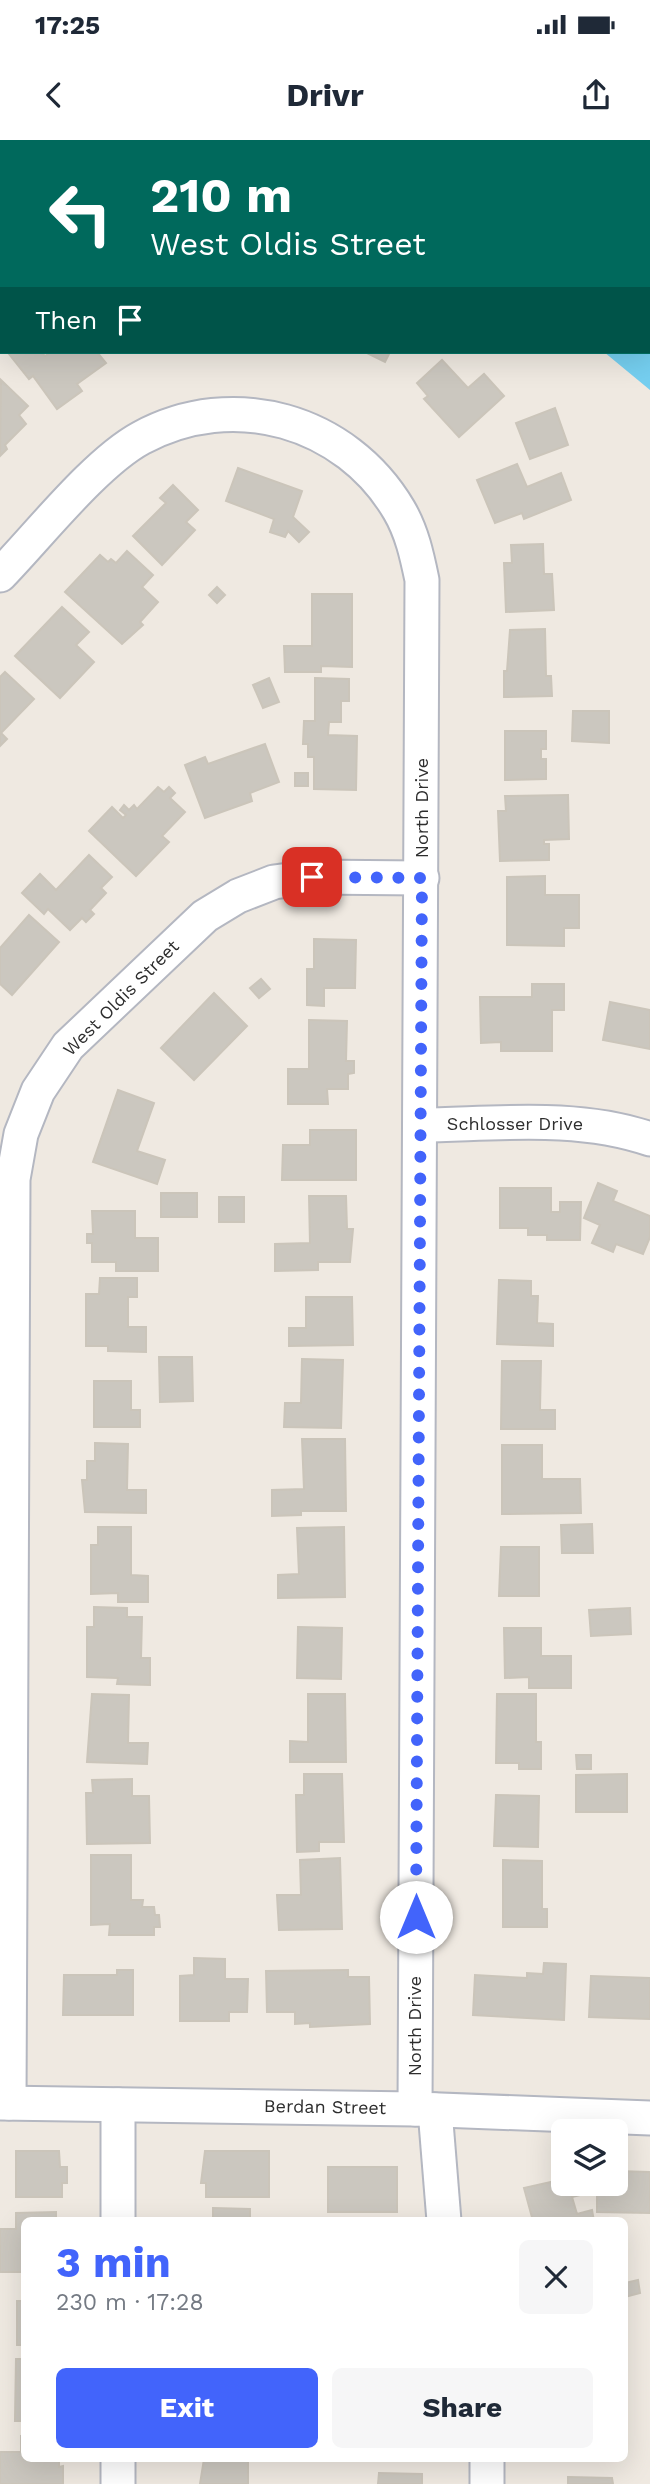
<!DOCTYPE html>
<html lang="en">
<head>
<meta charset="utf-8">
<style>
  body { margin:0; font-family:"Work Sans",sans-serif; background:#f6f6f7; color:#1f2937; height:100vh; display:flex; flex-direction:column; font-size:26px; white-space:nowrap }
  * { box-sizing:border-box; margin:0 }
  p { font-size:23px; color:#747a83 }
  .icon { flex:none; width:38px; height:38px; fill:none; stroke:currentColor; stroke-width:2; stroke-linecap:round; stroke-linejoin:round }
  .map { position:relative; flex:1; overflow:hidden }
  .side { position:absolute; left:21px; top:2077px; width:607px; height:245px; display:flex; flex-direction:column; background:#fff; border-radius:10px; box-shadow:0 7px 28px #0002 }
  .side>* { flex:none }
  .hud { position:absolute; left:0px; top:0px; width:651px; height:214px; box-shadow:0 7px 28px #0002; background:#00695c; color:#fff; overflow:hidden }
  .controls { position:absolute; left:551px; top:1979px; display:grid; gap:14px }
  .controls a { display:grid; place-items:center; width:77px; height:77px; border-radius:10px; background:#fff; box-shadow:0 7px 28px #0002; font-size:35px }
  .pin { position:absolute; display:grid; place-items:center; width:60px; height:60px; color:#fff; margin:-30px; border-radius:14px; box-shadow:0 4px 10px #0006 }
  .me { position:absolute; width:77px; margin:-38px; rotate:0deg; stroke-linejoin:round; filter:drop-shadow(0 0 5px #0008) }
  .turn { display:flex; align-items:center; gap:24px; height:147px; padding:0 35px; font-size:32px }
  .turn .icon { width:91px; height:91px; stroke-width:2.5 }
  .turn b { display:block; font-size:49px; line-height:60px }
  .then { display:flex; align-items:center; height:66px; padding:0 35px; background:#0003; gap:14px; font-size:26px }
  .round { display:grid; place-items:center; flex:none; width:74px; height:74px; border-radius:10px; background:#f6f6f7 }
  .summary { display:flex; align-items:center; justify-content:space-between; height:119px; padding:0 35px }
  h1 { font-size:42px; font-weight:700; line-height:52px; color:#4264fb }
  .cta { display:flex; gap:14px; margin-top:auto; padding:14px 35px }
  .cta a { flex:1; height:80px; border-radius:10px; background:#4264fb; color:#fff; font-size:28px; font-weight:700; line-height:80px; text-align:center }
  .cta a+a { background:#f6f6f7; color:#1f2937 }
  .status { display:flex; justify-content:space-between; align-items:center; height:49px; padding:0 35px; background:#fff; direction:ltr }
  .status svg { height:19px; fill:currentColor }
  header { display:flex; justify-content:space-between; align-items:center; height:91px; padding:0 35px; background:#fff; font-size:32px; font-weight:700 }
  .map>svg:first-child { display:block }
  .water { fill:#75cff0 }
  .building { fill:#cbc7bf; stroke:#cbc5ba; stroke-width:2 }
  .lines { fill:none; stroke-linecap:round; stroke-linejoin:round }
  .minor-casing { stroke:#b4b7c1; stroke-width:37 }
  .minor { stroke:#fff; stroke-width:33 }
  .route { stroke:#4264fb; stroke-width:12; stroke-dasharray:0 21.6 }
  .labels { text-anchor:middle; stroke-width:5; stroke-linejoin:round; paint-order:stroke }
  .street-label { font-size:18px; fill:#2e2e2e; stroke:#fff }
</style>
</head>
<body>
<div class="status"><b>17:25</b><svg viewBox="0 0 49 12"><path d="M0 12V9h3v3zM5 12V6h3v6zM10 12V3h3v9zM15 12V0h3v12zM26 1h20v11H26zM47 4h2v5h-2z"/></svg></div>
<header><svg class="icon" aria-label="back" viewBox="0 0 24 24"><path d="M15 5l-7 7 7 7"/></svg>Drivr<svg class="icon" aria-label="share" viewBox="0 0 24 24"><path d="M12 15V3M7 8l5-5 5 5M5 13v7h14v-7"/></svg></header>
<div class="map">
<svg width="650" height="2344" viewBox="0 0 650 2344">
  <rect width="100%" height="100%" fill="#efe9e1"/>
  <path class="water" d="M650,177V250L604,212H649Z"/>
  <g class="building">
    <path d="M12,212H41L45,216L51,212H97L106,223L77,244L82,251L57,269L33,236L29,239L9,214Z"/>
    <path d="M365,212H390L385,222Z"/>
    <path d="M442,220L468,248L484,234L504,256L459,297L424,259L428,256L417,243Z"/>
    <path d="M1,240L28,266L19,275L26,284L5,305L7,309L0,316Z"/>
    <path d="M555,268L568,305L530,319L516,283Z"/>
    <path d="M517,324L527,347L561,333L571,360L524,379L522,373L495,383L477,340Z"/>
    <path d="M238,328L302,351L293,377L309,392L299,402L288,391L285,397L270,392L274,379L226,361Z"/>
    <path d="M173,345L198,370L186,382L195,390L162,425L133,396L166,363L160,358Z"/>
    <path d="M543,404L544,434H552L554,470L506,472L504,423H512L511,405Z"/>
    <path d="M127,411L153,435L142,447L158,462L140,482L143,485L122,504L65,452L100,415L108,422L111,419L116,423Z"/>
    <path d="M217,447L225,455L217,463L209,455Z"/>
    <path d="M312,454H352V527L321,526V532H285L284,506H312Z"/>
    <path d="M62,467L89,492L76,505L94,522L60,558L15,516Z"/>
    <path d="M545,489L546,536H551L552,556L504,557V531H507L510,490Z"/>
    <path d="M5,532L34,559L1,593L7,599L0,606V537Z"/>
    <path d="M269,538L279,562L263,568L253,545Z"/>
    <path d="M315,538L349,539V561H341V582H329L328,595L357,596L356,650L314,649V617H308V604H303L304,581H315Z"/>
    <path d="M573,571H609V603L572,601Z"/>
    <path d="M505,591H546V609H541V619H546V639L505,640Z"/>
    <path d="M265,604L279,642L250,653L252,661L205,678L185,625L205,617L208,624Z"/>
    <rect x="295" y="633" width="13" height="13"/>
    <path d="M158,647L164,652L169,647L175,653L170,658L185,672L162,696L169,702L136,736L89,691L112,667L123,678L126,675L120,670L124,665L129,670L134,665L137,669Z"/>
    <path d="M568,655L569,699L544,700V704H549V720L500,721L498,671H506L505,656Z"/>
    <path d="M89,715L112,737L101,748L106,753L90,770L94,774L86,782L82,778L70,790L48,769L44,774L22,753L40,734L56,750Z"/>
    <path d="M545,736V755H579V788H564V806L507,805V737Z"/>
    <path d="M29,775L59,802L12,855L0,844V808Z"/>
    <path d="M314,799L356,800L355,848H324V866L307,865V829H314Z"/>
    <path d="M261,839L270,849L259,858L250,848Z"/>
    <path d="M532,844H564V870H552V911H501V902L481,903L480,857H532Z"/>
    <path d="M214,853L247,886L194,940L161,908Z"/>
    <path d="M610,862L650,870V909L603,900Z"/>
    <path d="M309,880L347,881L346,921H354V933L348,934V949H327L328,964H288V929H309Z"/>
    <path d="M118,950L154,963L137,1011L165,1020L157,1044L93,1022Z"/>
    <path d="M310,990H356V1040H282L283,1005H310Z"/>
    <path d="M598,1043L617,1051L613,1061L650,1076V1097L643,1114L616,1104L613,1112L592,1103L600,1085L584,1078Z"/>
    <path d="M500,1048H551V1072H560V1062H581L580,1100H547V1095H528V1088H500Z"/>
    <rect x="161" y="1053" width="36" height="24"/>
    <path d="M309,1056H346L347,1089H353L350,1122H318V1130L275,1131V1104L310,1103Z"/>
    <rect x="219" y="1057" width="25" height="25"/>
    <path d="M92,1071H135V1098H158V1131H116V1122H92V1103H87V1094H93Z"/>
    <path d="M100,1138H137V1157H128V1187H146V1212L108,1211V1206H86V1154H99Z"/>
    <path d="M499,1140L531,1141V1156H538L537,1183L553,1184V1206L497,1204Z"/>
    <path d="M306,1157H352L353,1205L289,1206V1188H306Z"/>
    <path d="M159,1217H192L193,1261L160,1262Z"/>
    <path d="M302,1219L343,1220L341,1288L284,1287L285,1263H301Z"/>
    <path d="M502,1221H541L540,1270H555V1289H501Z"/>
    <path d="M94,1241H131V1270H140V1287H94Z"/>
    <path d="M302,1299H345L346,1371H301V1375L272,1376V1350L304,1349Z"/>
    <path d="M95,1303L128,1304L127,1350H146V1373L85,1372L82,1340H87V1321H95Z"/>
    <path d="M502,1305H542V1339H580L581,1373L502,1374Z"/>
    <path d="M592,1384L593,1413H562L561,1385Z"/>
    <path d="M98,1387H131V1435L148,1436V1462H118V1453L91,1454V1405H98Z"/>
    <path d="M344,1387L345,1457L278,1458V1435L299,1434L297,1388Z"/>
    <path d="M501,1407H539V1456H499Z"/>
    <path d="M94,1467L127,1468V1477H142L141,1518H150V1545L117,1544L118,1538L87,1537V1487H94Z"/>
    <path d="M630,1468L631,1494L591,1496L589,1470Z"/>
    <path d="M298,1487L342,1488L341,1539L297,1538Z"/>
    <path d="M504,1488H541V1516H571V1548H529V1537L505,1538Z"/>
    <path d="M92,1554L129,1555L128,1603H148L147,1624L87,1622Z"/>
    <path d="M308,1554H345L346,1622H290V1601L308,1602Z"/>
    <path d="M497,1554H536V1602H541V1629H519V1623H496Z"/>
    <path d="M576,1615H591V1629H577Z"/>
    <path d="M304,1634H342L344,1702H319V1711L297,1712L296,1655H304Z"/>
    <path d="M627,1634V1672H576V1635Z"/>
    <path d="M132,1639V1656H149L150,1703L87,1704L86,1653H93L92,1640Z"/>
    <path d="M496,1655L539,1656L538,1707L494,1706Z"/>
    <path d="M91,1715H131V1760H143L142,1767H154L155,1775H159L160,1787H154V1795H109L110,1784L91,1785Z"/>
    <path d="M340,1718L342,1789L279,1790L277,1755H301L300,1720Z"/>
    <path d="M503,1720L542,1721V1769H547V1787H503Z"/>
    <path d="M194,1818L225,1819V1839H248L247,1872H229V1881H180V1836L194,1835Z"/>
    <path d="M544,1823L566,1824L564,1880L473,1875L475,1835L527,1838V1833L543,1834Z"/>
    <path d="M117,1830H133V1875H63L64,1835H117Z"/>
    <path d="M348,1830V1837H369L370,1884L310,1887V1883L295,1884V1872H267L266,1831Z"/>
    <path d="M591,1836L650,1838V1879L589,1877Z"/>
    <path d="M16,2011H59L60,2027H67V2043H62V2057H16Z"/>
    <path d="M205,2011H269V2057H206V2043H201Z"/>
    <rect x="328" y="2027" width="69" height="45"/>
    <path d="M616,2031L650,2032V2073L597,2072V2044H616Z"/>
    <path d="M564,2039V2044H581L584,2054L572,2057L577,2074L592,2070L594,2081H533L524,2048Z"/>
    <path d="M213,2068L250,2069V2081H213Z"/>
    <path d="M56,2072V2081H24V2132H0V2089H16V2073Z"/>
    <path d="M638,2140L640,2153L625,2157V2143Z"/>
    <rect x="17" y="2161" width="7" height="44"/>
    <path d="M16,2219H24V2281H15Z"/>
    <path d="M21,2296H24V2319H59V2327L63,2326V2344H0V2312H21Z"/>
    <path d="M204,2319H248V2344H200Z"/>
    <path d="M379,2333L422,2334V2344H378Z"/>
    <path d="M568,2337L612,2338L613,2344H568Z"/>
  </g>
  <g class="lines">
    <g class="minor-casing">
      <g id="minor">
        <path d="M0,435C38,396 95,323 141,298C233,248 346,280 399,370C412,392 417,416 422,440L415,1969"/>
        <path d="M420,985C497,984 577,974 650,999"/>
        <path d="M0,1963L415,1969L650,1978"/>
        <path d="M9,1963L13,1039L21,994L38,951L68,906L205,776L238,756L274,742L311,737L422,738"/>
        <path d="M118,1965V2081"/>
        <path d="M435,1970L444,2081"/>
        <path d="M118,2319V2344"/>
        <path d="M487,2344V2319"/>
      </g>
    </g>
    <use href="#minor" class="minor"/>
  </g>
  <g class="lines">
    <path class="route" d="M312,737L422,738L416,1777"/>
  </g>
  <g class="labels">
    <g class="street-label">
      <text transform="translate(422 668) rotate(-90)" y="6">North Drive</text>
      <text transform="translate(121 858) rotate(-45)" y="6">West Oldis Street</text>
      <text x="515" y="990">Schlosser Drive</text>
      <text transform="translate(415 1886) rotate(-90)" y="6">North Drive</text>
      <text transform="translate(325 1967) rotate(1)" y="6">Berdan Street</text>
    </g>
  </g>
</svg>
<div class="controls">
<a><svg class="icon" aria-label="layers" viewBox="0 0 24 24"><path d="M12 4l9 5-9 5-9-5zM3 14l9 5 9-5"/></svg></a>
</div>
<div class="pin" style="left:312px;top:737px;background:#d93025"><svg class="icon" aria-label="arrive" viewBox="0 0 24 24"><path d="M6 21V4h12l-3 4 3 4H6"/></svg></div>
<svg class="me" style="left:416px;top:1777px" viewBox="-20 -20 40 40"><circle r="19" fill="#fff"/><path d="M0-13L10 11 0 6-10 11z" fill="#4264fb"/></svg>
<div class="hud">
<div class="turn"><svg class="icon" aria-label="left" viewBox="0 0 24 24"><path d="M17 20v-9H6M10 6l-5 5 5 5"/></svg><div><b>210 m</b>West Oldis Street</div></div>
<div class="then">Then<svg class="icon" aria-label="arrive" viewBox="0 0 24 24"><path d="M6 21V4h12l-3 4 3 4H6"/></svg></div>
</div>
<section class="side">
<div class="summary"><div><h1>3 min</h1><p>230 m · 17:28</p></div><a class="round"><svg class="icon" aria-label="close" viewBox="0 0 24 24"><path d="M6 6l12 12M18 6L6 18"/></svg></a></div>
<div class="cta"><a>Exit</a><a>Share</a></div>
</section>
</div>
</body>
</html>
